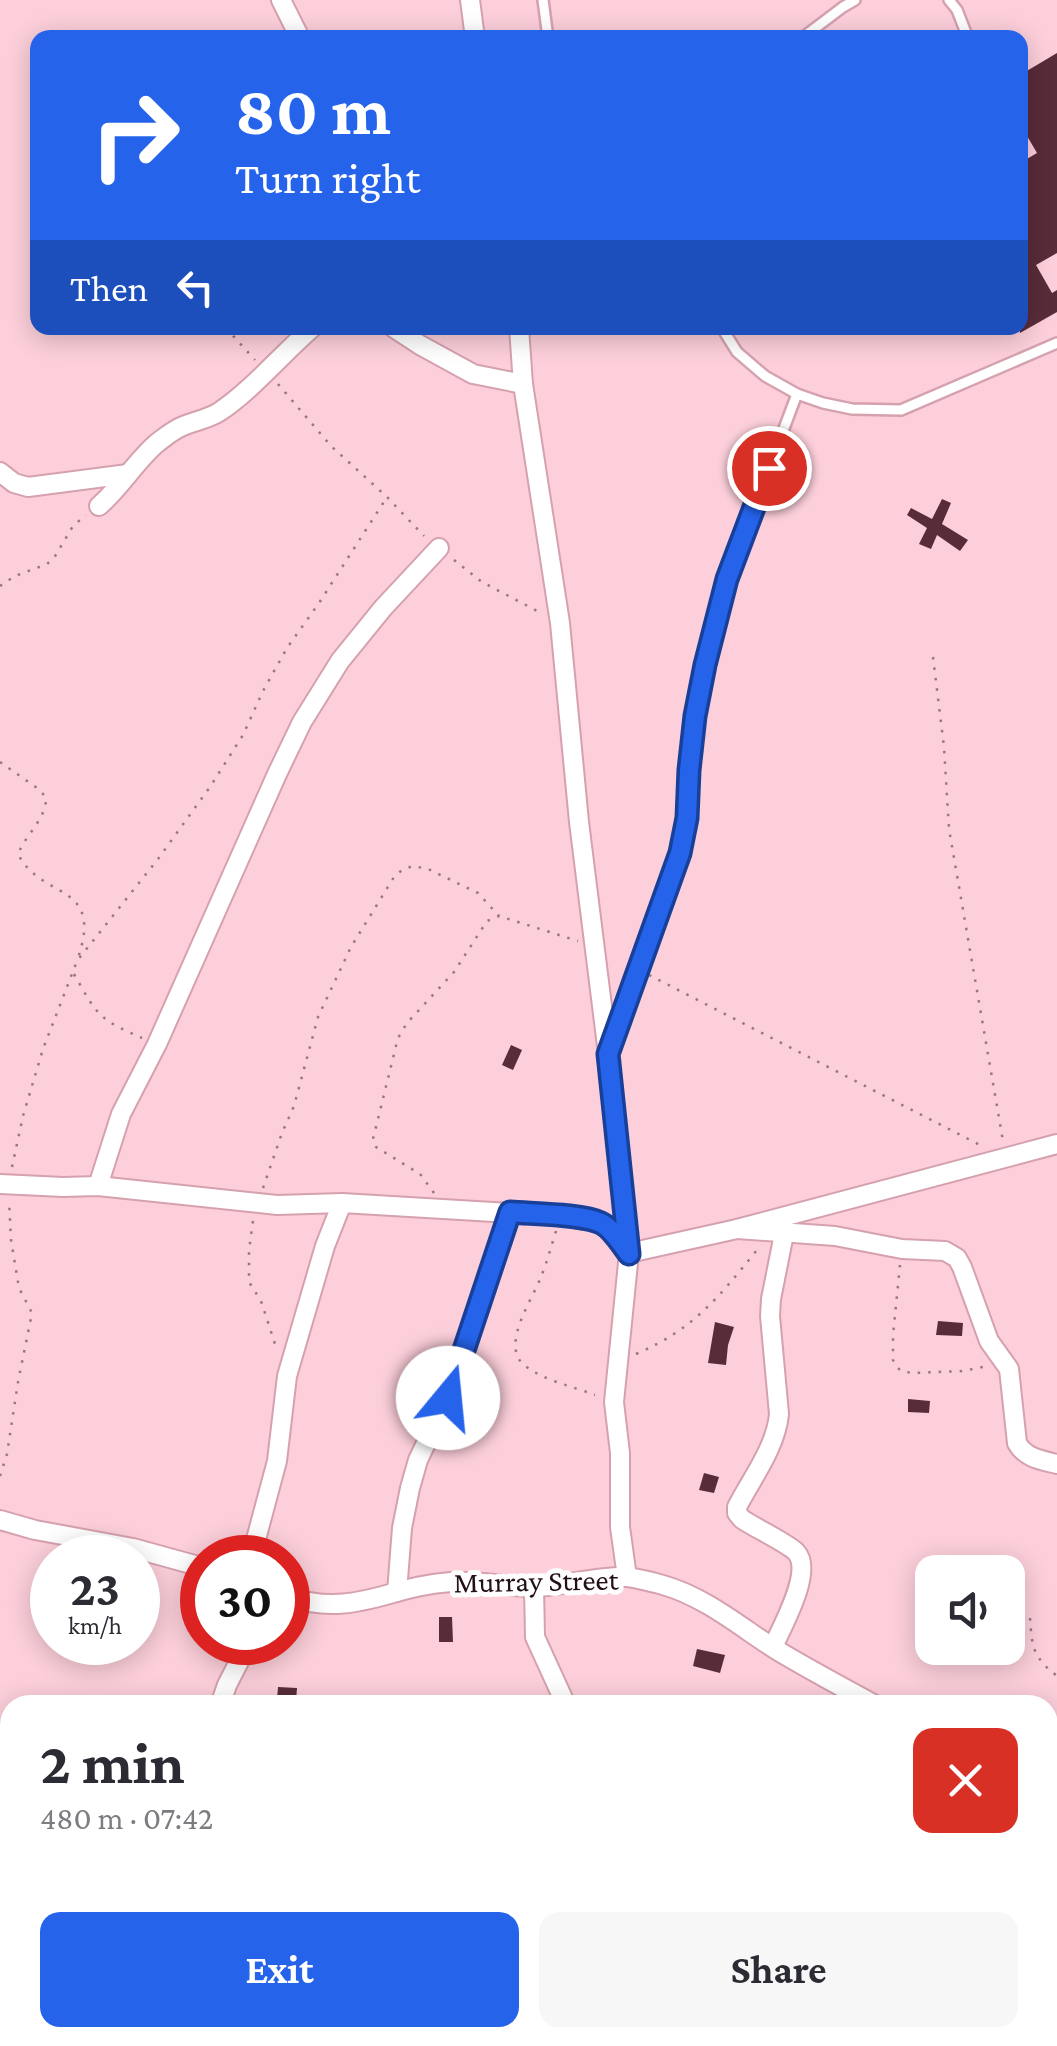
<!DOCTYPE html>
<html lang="en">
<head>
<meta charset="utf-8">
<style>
  body { margin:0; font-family:"Crimson Pro",serif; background:#f7f7f7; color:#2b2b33; height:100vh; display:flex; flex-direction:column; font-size:38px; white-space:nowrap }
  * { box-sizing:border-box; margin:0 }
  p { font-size:32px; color:#7c7c81 }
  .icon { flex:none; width:55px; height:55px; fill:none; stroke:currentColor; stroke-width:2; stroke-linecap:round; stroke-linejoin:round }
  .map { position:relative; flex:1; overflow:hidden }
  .side { position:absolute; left:0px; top:1695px; width:1058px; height:352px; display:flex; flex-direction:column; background:#fff; border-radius:30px 30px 0 0; box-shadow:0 5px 25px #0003 }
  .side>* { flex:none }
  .hud { position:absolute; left:30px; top:30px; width:998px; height:305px; border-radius:20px; box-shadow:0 5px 25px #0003; background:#2563eb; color:#fff; overflow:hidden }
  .tools { position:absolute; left:915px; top:1555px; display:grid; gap:20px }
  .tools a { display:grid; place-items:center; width:110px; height:110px; border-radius:20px; background:#fff; box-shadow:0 5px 25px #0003; font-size:50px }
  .speed { position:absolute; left:30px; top:1535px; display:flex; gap:20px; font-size:50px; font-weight:700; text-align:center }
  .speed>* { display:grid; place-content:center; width:130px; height:130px; border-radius:50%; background:#fff; box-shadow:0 5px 25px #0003; line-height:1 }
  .speed small { font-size:25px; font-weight:400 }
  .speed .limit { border:15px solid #d22; background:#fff; color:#111 }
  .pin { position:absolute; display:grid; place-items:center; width:85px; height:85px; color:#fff; margin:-42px; border:5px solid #fff; border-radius:50%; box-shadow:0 2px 10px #0007 }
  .me { position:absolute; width:110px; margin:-55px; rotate:17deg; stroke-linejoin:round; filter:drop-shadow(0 0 8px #0008) }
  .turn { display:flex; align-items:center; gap:35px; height:210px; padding:0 40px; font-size:45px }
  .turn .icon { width:130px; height:130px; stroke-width:2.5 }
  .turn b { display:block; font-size:70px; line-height:85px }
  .then { display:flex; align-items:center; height:95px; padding:0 40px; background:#0003; gap:20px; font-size:38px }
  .round { display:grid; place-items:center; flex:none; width:105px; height:105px; border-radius:20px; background:#f7f7f7 }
  .headline { display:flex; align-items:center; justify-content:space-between; height:170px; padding:0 40px }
  h1 { font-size:60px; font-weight:700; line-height:75px }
  .action { display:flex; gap:20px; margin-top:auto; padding:20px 40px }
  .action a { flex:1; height:115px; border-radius:20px; background:#2563eb; color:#fff; font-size:40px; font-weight:700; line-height:115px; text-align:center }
  .action a+a { background:#f7f7f7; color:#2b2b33 }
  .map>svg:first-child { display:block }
  .building { fill:#582c39 }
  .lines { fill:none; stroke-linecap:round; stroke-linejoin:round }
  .lane-casing { stroke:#d6a1ae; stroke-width:14 }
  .street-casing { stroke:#d6a1ae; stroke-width:22 }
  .path { stroke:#98777f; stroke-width:2.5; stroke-dasharray:2.5 8; stroke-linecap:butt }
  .lane { stroke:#fff; stroke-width:9 }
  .street { stroke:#fff; stroke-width:18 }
  .route-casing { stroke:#184099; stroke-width:25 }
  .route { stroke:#2563eb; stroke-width:18 }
  .labels { text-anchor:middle; stroke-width:10; stroke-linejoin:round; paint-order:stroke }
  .street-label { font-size:30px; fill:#231015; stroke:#fefefe }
</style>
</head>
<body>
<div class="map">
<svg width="1057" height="2046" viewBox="0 0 1057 2046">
  <rect width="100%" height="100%" fill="#fccfda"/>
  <g class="building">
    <path d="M1057,53V253L1036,265L1052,293L1057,290V312L1020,333V163L1037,153L1020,124V75Z"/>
    <path d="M942,499L951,503L942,524L968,540L960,551L937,535L931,549L919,544L927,528L907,515L911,508L932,519Z"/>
    <path d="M511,1045L522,1050L513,1070L502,1065Z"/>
    <path d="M938,1321L963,1323L962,1336L936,1335Z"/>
    <path d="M715,1322L734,1327L728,1345L726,1365L708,1363Z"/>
    <path d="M908,1399L930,1401L929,1413L908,1412Z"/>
    <path d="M704,1473L719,1477L714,1493L699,1490Z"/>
    <path d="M439,1617H452L453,1642H439Z"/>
    <path d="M697,1649L725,1655L720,1673L693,1666Z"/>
    <path d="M278,1687L297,1688L296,1701L277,1700Z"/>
  </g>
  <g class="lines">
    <g class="lane-casing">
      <g id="lane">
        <path d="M543,0L548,38"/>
        <path d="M949,0L957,10L968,38"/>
        <path d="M802,38L843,7L855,0"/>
        <path d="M722,328L737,352L765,376L797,394L823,403L852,409L901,410L1057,343"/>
        <path d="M611,1047L680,853L687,817L689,770L695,716L705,665L727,579L797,394"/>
      </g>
    </g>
    <g class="street-casing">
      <g id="street">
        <path d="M281,0L300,38"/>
        <path d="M470,0L475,38"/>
        <path d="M394,328L420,345L473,374L523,384"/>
        <path d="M519,328L523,384L560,623L579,822L608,1054L629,1253L614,1402L620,1453V1527L627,1577"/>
        <path d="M0,472L14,483L28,487L128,474"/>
        <path d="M99,506C121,487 135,462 157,443C165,437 173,430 183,426C195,421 208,419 219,412C250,392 283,353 312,328"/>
        <path d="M0,1184L63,1187L98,1186L277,1205L342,1203L561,1216L601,1223L613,1233L629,1253"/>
        <path d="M98,1186L121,1114L157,1044L277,774L302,722L340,661L383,608L439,548"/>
        <path d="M737,1229L835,1236L902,1249L945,1251L957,1258L962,1267L989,1341L1009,1369L1017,1443C1025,1458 1041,1460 1057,1464"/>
        <path d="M629,1253L737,1229L1057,1144"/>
        <path d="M0,1520L35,1530L133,1548L202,1567"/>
        <path d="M251,1558L277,1461L287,1376L325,1246L342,1203"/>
        <path d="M534,1587L535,1637L566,1705"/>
        <path d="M397,1592L402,1528L410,1488L418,1460L448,1397L511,1213"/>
        <path d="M288,1597C355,1618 388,1586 451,1582C479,1580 507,1587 535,1587C565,1586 596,1576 626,1577C637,1578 652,1582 663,1585C705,1597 739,1626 775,1649C808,1669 842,1687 875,1705"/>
        <path d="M773,1647C782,1626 814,1571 796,1552C787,1543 755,1528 742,1519L737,1513V1507C752,1478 776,1447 779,1414L770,1316L771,1299L784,1234"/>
        <path d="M220,1705L227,1685L249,1642"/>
        <path d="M1048,1761L1057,1756"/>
        <path d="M1048,1790L1057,1797"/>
        <path d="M0,1901L10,1904"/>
        <path d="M1048,1911L1057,1908"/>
        <path d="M455,2038L479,2046"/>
        <path d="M370,2046L380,2038"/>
        <path d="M594,2046L612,2038"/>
        <path d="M1014,2046L1015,2038"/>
      </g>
    </g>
    <g class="path">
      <path d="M226,328L255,360"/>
      <path d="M278,384L331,446L387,497L424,536"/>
      <path d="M454,560L482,582L541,613"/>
      <path d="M0,586L15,576L47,564L54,558L73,526L86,515"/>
      <path d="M933,657L944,747L949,829L1003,1141"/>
      <path d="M0,762L37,788L46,797C47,818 26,834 18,854C42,901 104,881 78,958"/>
      <path d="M74,974C97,1015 98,1019 142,1038"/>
      <path d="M649,975L980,1145"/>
      <path d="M12,1167L23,1116L43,1049L77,961L158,859L210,787L243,735L263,691L287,648L319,603L387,497"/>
      <path d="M263,1188L282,1133L294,1106L318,1017L351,947L394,877L402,870L413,866L428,869L478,893L499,916"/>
      <path d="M434,1193L420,1174L376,1147L373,1139L398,1038L407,1023L454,972L487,921L499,916L578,941"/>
      <path d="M253,1221L249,1250V1282L261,1301L276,1347"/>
      <path d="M556,1231C551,1247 547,1262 541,1277C533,1298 501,1344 523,1364C541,1380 572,1386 595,1395"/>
      <path d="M900,1265L893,1335V1360L896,1366L901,1371L912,1373L963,1371L988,1366"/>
      <path d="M636,1354C694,1329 718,1298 757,1250"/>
      <path d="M0,1476L7,1454L18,1382L32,1313L19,1288L11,1240L9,1200"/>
      <path d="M1030,1618C1032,1648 1033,1657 1057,1676"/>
      <path d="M124,2038L125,2046"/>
      <path d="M904,2046L908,2038"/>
    </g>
    <use href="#lane" class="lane"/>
    <use href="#street" class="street"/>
  </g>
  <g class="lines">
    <g class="route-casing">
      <path id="route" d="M448,1398L510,1212C533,1214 582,1214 601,1223C613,1229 621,1244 629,1254L608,1054L680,853L687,818L689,770L695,716L705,665L727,579L769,468"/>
    </g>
    <use href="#route" class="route"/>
  </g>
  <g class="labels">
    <g class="street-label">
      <text transform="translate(536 1581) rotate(-1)" y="10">Murray Street</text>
    </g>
  </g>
</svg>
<div class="tools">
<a><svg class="icon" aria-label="sound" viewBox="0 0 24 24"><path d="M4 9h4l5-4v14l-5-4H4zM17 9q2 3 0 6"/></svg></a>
</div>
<div class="speed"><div>23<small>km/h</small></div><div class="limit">30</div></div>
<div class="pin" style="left:769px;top:468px;background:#d93025"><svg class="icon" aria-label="arrive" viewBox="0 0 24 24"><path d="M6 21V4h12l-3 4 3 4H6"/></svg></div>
<svg class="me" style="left:448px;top:1398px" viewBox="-20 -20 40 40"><circle r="19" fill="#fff"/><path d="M0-13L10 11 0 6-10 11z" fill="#2563eb"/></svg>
<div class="hud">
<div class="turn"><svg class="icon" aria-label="right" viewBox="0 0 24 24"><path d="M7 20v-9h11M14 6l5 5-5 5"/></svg><div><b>80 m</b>Turn right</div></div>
<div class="then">Then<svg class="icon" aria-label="left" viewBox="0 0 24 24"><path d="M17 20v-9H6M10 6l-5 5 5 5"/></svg></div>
</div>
<section class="side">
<div class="headline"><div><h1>2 min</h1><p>480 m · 07:42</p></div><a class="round" style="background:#d93025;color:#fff"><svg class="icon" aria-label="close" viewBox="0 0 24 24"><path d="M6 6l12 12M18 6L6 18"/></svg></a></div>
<div class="action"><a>Exit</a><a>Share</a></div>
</section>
</div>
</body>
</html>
